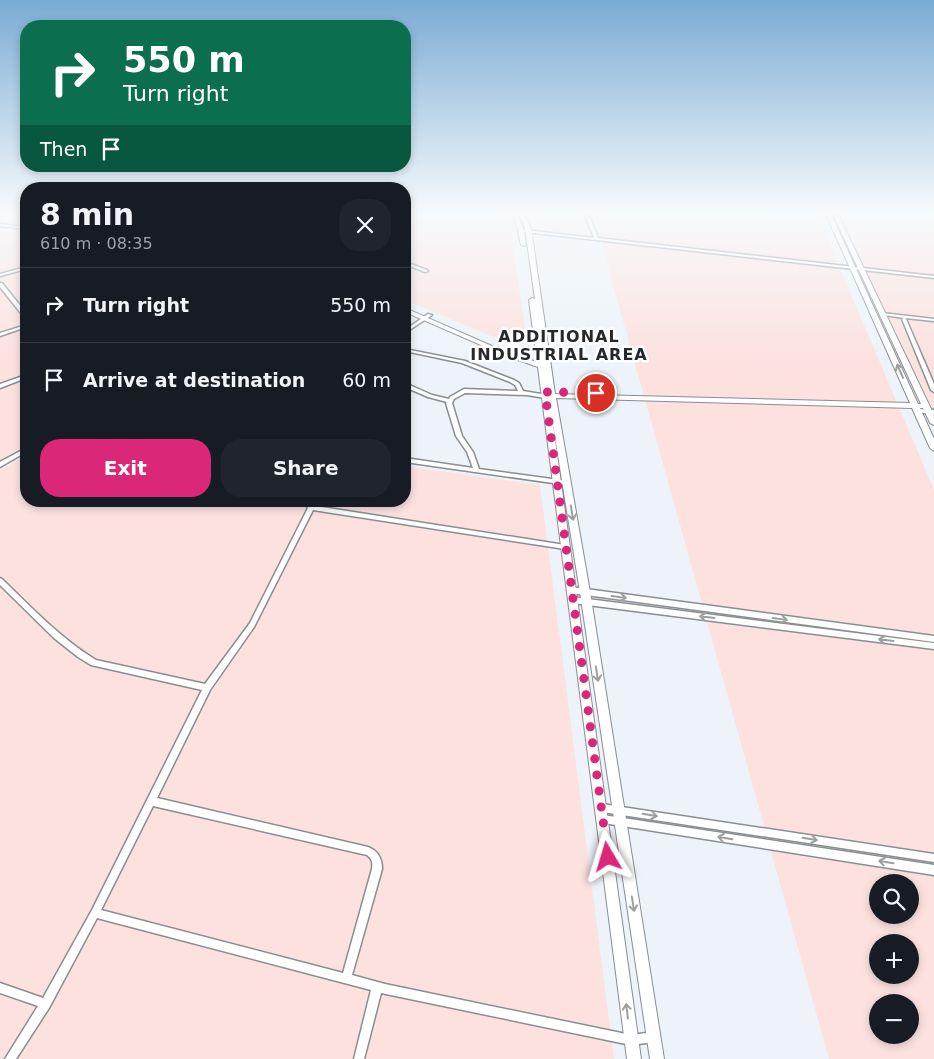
<!DOCTYPE html>
<html lang="en">
<head>
<meta charset="utf-8">
<style>
  body { margin:0; font-family:"DejaVu Sans",sans-serif; background:#20242c; color:#f1f3f6; height:100vh; display:flex; flex-direction:column; font-size:19px; white-space:nowrap }
  * { box-sizing:border-box; margin:0 }
  p { font-size:16px; color:#9ea1a6 }
  .icon { flex:none; width:28px; height:28px; fill:none; stroke:currentColor; stroke-width:2; stroke-linecap:round; stroke-linejoin:round }
  .map { position:relative; flex:1; overflow:hidden }
  .side { position:absolute; left:20px; top:182px; width:391px; height:325px; display:flex; flex-direction:column; background:#171b24; border-radius:20px; box-shadow:0 2px 8px #0003 }
  .side>* { flex:none }
  .banner { position:absolute; left:20px; top:20px; width:391px; height:152px; border-radius:20px; box-shadow:0 2px 8px #0003; background:#0b6e4f; color:#fff; overflow:hidden }
  .controls { position:absolute; left:869px; top:874px; display:grid; gap:10px }
  .controls a { display:grid; place-items:center; width:50px; height:50px; border-radius:50%; background:#171b24; box-shadow:0 2px 8px #0003; font-size:25px }
  .pin { position:absolute; display:grid; place-items:center; width:42px; height:42px; color:#fff; margin:-21px; border:2px solid #fff; border-radius:50%; box-shadow:0 1px 5px #0007 }
  .me { position:absolute; width:55px; margin:-28px; rotate:353deg; stroke-linejoin:round; filter:drop-shadow(0 0 4px #0008) }
  .turn { display:flex; align-items:center; gap:18px; height:105px; padding:0 20px; font-size:22px }
  .turn .icon { width:65px; height:65px; stroke-width:2.5 }
  .turn b { display:block; font-size:35px; line-height:42px }
  .then { display:flex; align-items:center; height:48px; padding:0 20px; background:#0003; gap:10px; font-size:19px }
  .round { display:grid; place-items:center; flex:none; width:52px; height:52px; border-radius:20px; background:#20242c }
  .headline { display:flex; align-items:center; justify-content:space-between; height:85px; padding:0 20px }
  h1 { font-size:30px; font-weight:600; line-height:38px }
  .cta { display:flex; gap:10px; margin-top:auto; padding:10px 20px }
  .cta a { flex:1; height:58px; border-radius:20px; background:#db2777; color:#fff; font-size:20px; font-weight:600; line-height:58px; text-align:center }
  .cta a+a { background:#20242c; color:#f1f3f6 }
  ul { padding:0; list-style:none }
  li { display:flex; align-items:center; gap:15px; height:75px; padding:0 20px; border-top:1px solid #363941 }
  li div { flex:1 }
  li b { display:block; font-size:19px }
  li em { font-style:normal }
  .map>svg:first-child { display:block }
  .industrial { fill:#fce1df; fill-rule:evenodd }
  .lines { fill:none; stroke-linecap:round; stroke-linejoin:round }
  .street-casing { stroke:#898e93; stroke-width:3 }
  .secondary-casing { stroke:#898e93; stroke-width:2 }
  .street { fill:#fff; fill-rule:evenodd }
  .secondary { fill:#fff; fill-rule:evenodd }
  .oneway { stroke:#9d9e9f }
  .route { stroke:#db2777; stroke-width:9; stroke-dasharray:0 16.2 }
  .labels { text-anchor:middle; stroke-width:5; stroke-linejoin:round; paint-order:stroke }
  .far-district-label { font-size:16px; font-weight:bold; letter-spacing:1px; fill:#26282a; stroke:#fff }
</style>
</head>
<body>
<div class="map">
<svg width="934" height="1059" viewBox="0 0 934 1059">
  <rect width="100%" height="100%" fill="#edf3f8"/>
  <g class="industrial">
    <path d="M0,212H26V446L0,460Z"/>
    <path d="M405,212H504L509,216L527,343H508L405,300Z"/>
    <path d="M525,212H816L934,490V1059H829L600,238L535,229ZM878,882H910V915H878ZM878,942H910V975H878ZM878,1002H910V1035H878Z"/>
    <path d="M838,212H934V412Z"/>
    <path d="M26,456V501H405V466L540,485L614,1059H0V470Z"/>
  </g>
  <g class="lines">
    <g class="street-casing">
      <g id="street">
        <path d="M584,212H588L598,238L934,276V278L525,232L523,231L525,230L594,238Z"/>
        <path d="M0,224L26,227V229L0,226Z"/>
        <path d="M405,262L427,270L428,271L425,272L405,264Z"/>
        <path d="M26,267V269L0,276V274Z"/>
        <path d="M0,283H2L26,313V317H24L0,287Z"/>
        <path d="M882,313L934,319V321L905,318L906,319L934,384V392L931,390L902,319L904,318L884,315H882Z"/>
        <path d="M428,314L432,315L405,333V330Z"/>
        <path d="M26,325V327L0,336V333Z"/>
        <path d="M405,349L465,361L514,380L519,383L523,391L547,395V397L545,398L527,395L465,393L454,399L452,403L462,436L473,452L479,469L567,481L569,482L570,483L569,484L567,485L405,462V458L473,468L467,452L456,436L446,403L447,402L428,397L405,387V383L432,395L449,399L450,397L464,389L518,391L515,385L510,382L462,363L405,351Z"/>
        <path d="M26,375V378L0,388V384Z"/>
        <path d="M918,409L934,410V414L916,412V410Z"/>
        <path d="M26,448V452L0,467V462Z"/>
        <path d="M311,501H317L315,506L565,545H567L568,547L567,549H565L313,510L254,627L210,690L157,798L368,847C378,851 382,858 382,869L352,975L385,984L631,1035L654,1032L658,1033L659,1037L658,1041L654,1042L631,1045L381,993L364,1059H354L371,990L97,918L49,1008L16,1059H5L38,1006L0,993V983L43,998L92,910L202,690L91,665L78,657L54,638L0,585V578L2,579C32,608 60,638 96,660L205,684L250,623L308,508L307,507ZM153,806L367,855C372,859 373,862 372,869L343,973L101,910Z"/>
        <path d="M571,587L934,636V642L571,593L569,592L568,590L569,588Z"/>
        <path d="M572,597L934,643V649L572,603L570,602L569,600L570,598Z"/>
        <path d="M602,804L934,854V862L602,812L599,811L598,808L599,805Z"/>
        <path d="M603,815L934,865V875L603,823L600,822L599,819L600,816Z"/>
      </g>
    </g>
    <g class="secondary-casing">
      <g id="secondary">
        <path d="M512,212H517L524,231L526,246L521,245L518,231Z"/>
        <path d="M518,212H523L531,228L555,394L910,403L825,212H830L918,404H921L832,212H837L934,415V425L930,423L923,408H920L934,439V451L930,448L912,408L556,398L590,592L664,1059H650L580,592L552,418L641,1059H627L538,367L504,355L405,312V308L508,353L537,362L529,300L532,298L535,299L525,228Z"/>
      </g>
    </g>
    <use href="#street" class="street"/>
    <use href="#secondary" class="secondary"/>
  </g>
  <defs><path id="oneway-shaft" d="M-6 0H5M1.5-3L5.5 0L1.5 3" fill="none" stroke-width="1.6" stroke-linecap="round" stroke-linejoin="round" transform="scale(1.25)"/></defs>
  <g class="oneway">
    <use href="#oneway-shaft" transform="translate(900 371) rotate(-114)"/>
    <use href="#oneway-shaft" transform="translate(572 513) rotate(81)"/>
    <use href="#oneway-shaft" transform="translate(619 597) rotate(8)"/>
    <use href="#oneway-shaft" transform="translate(707 617) rotate(-173)"/>
    <use href="#oneway-shaft" transform="translate(780 619) rotate(8)"/>
    <use href="#oneway-shaft" transform="translate(886 640) rotate(-173)"/>
    <use href="#oneway-shaft" transform="translate(597 674) rotate(81)"/>
    <use href="#oneway-shaft" transform="translate(650 815) rotate(9)"/>
    <use href="#oneway-shaft" transform="translate(725 838) rotate(-171)"/>
    <use href="#oneway-shaft" transform="translate(810 839) rotate(9)"/>
    <use href="#oneway-shaft" transform="translate(886 862) rotate(-171)"/>
    <use href="#oneway-shaft" transform="translate(633 904) rotate(81)"/>
    <use href="#oneway-shaft" transform="translate(627 1011) rotate(-97)"/>
  </g>
  <linearGradient id="sky" x2="0" y2="1"><stop stop-color="#7aabd4"/><stop offset="0.59" stop-color="#f7fafc"/><stop offset="1" stop-color="#f7fafc" stop-opacity="0"/></linearGradient>
  <rect width="934" height="360" fill="url(#sky)"/>
  <g class="lines">
    <path class="route" d="M596,393L545,392L608,857"/>
  </g>
  <g class="labels">
    <g class="far-district-label">
      <text x="559" y="342">ADDITIONAL<tspan x="559" dy="18">INDUSTRIAL AREA</tspan></text>
    </g>
  </g>
</svg>
<div class="controls">
<a><svg class="icon" aria-label="search" viewBox="0 0 24 24"><circle cx="10" cy="10" r="6"/><path d="M15 15l6 6"/></svg></a>
<a>+</a>
<a>−</a>
</div>
<div class="pin" style="left:596px;top:393px;background:#d93025"><svg class="icon" aria-label="arrive" viewBox="0 0 24 24"><path d="M6 21V4h12l-3 4 3 4H6"/></svg></div>
<svg class="me" style="left:608px;top:857px" viewBox="-20 -20 40 40"><path d="M0-17L14 15 0 8-14 15z" fill="#db2777" stroke="#fff" stroke-width="4"/></svg>
<div class="banner">
<div class="turn"><svg class="icon" aria-label="right" viewBox="0 0 24 24"><path d="M7 20v-9h11M14 6l5 5-5 5"/></svg><div><b>550 m</b>Turn right</div></div>
<div class="then">Then<svg class="icon" aria-label="arrive" viewBox="0 0 24 24"><path d="M6 21V4h12l-3 4 3 4H6"/></svg></div>
</div>
<section class="side">
<div class="headline"><div><h1>8 min</h1><p>610 m · 08:35</p></div><a class="round"><svg class="icon" aria-label="close" viewBox="0 0 24 24"><path d="M6 6l12 12M18 6L6 18"/></svg></a></div>
<ul>
<li><svg class="icon" aria-label="right" viewBox="0 0 24 24"><path d="M7 20v-9h11M14 6l5 5-5 5"/></svg><div><b>Turn right</b></div><em>550 m</em></li>
<li><svg class="icon" aria-label="arrive" viewBox="0 0 24 24"><path d="M6 21V4h12l-3 4 3 4H6"/></svg><div><b>Arrive at destination</b></div><em>60 m</em></li>
</ul>
<div class="cta"><a>Exit</a><a>Share</a></div>
</section>
</div>
</body>
</html>
